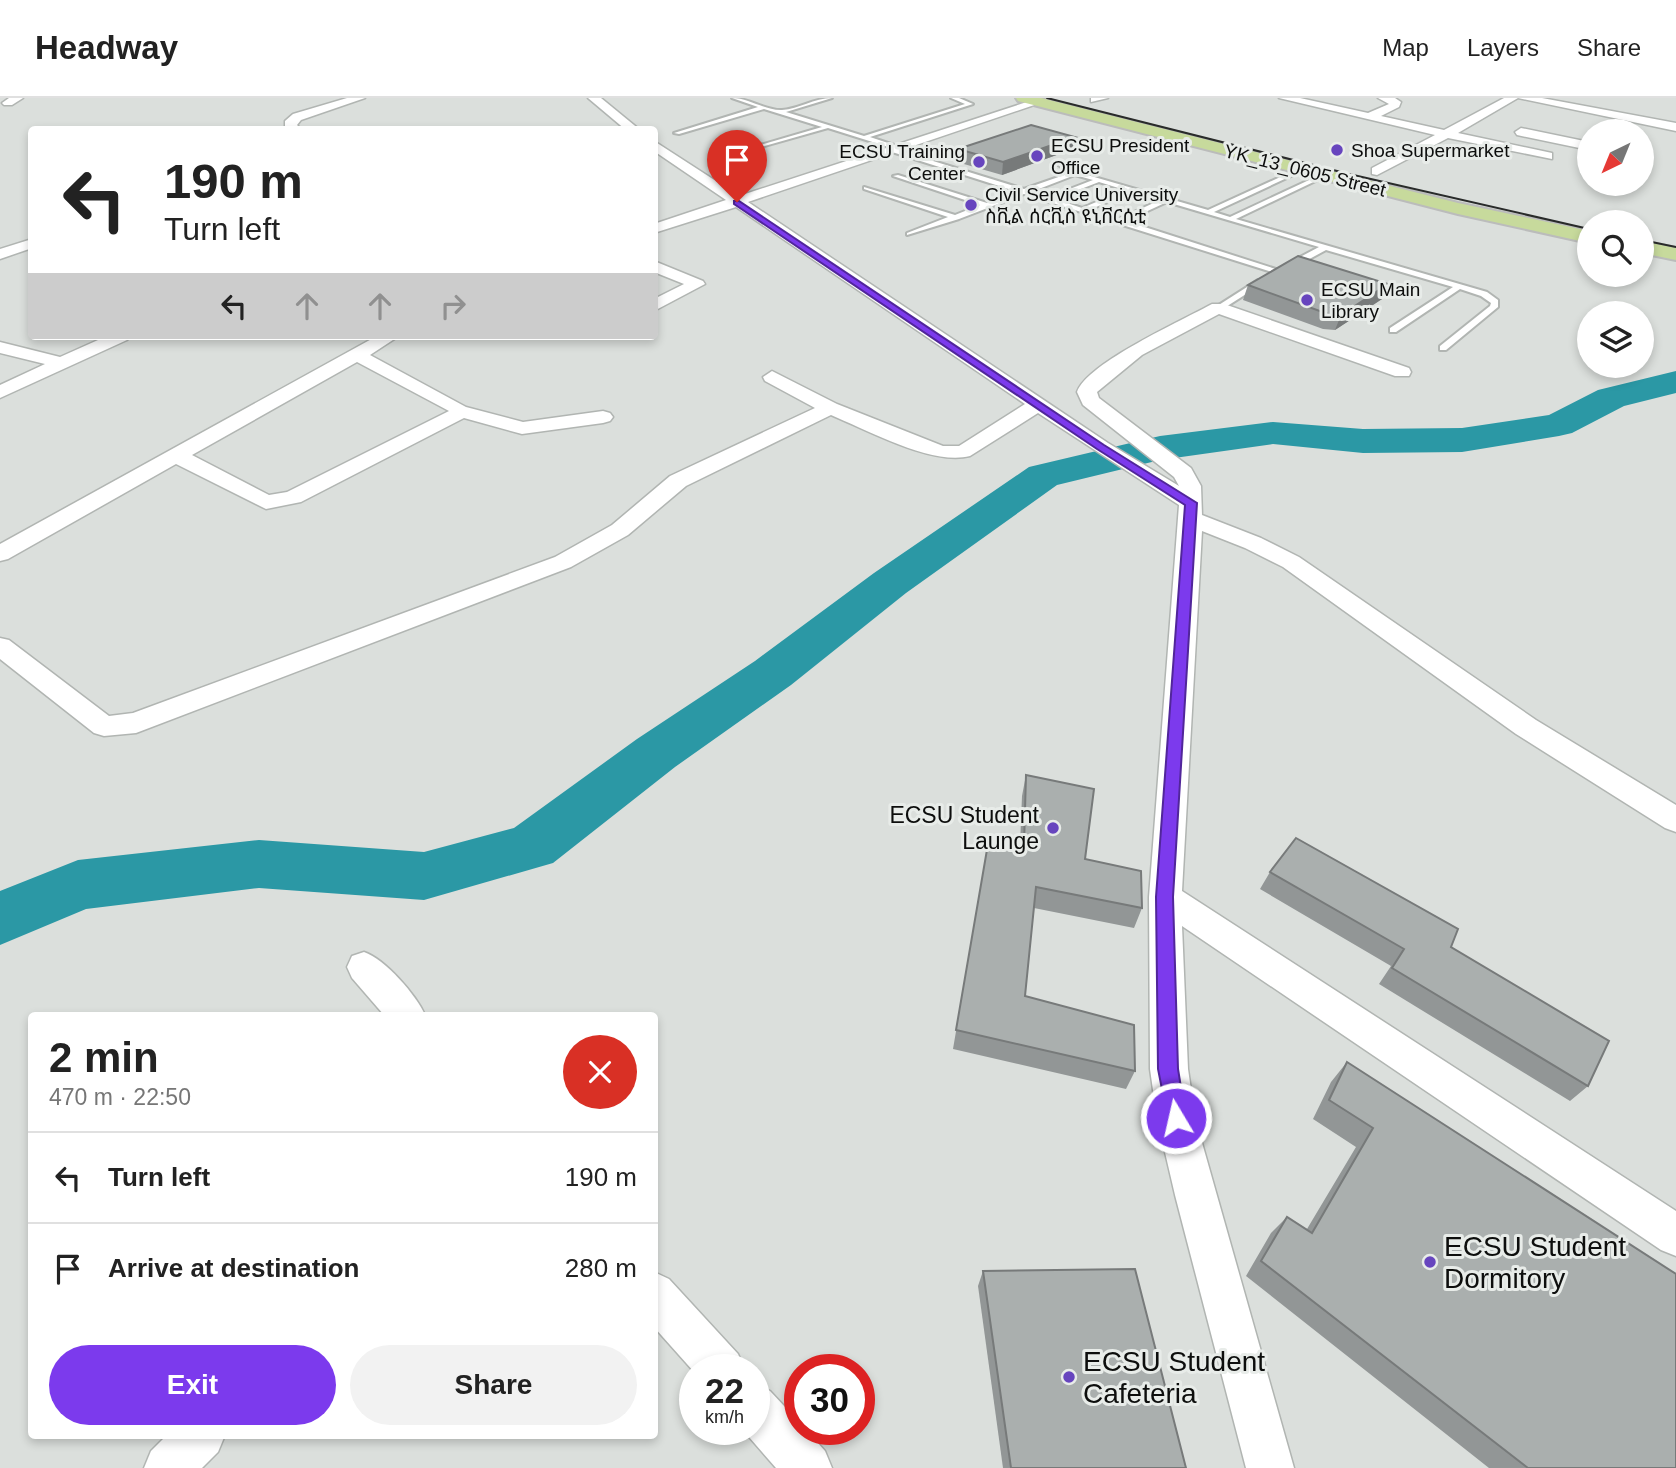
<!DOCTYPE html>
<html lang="en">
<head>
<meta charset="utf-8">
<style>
  body { margin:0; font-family:Arial,"Noto Sans Ethiopic",sans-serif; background:#f2f2f2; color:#222; height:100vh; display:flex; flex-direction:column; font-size:26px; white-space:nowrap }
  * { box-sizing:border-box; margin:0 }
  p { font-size:23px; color:#767676 }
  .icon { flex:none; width:38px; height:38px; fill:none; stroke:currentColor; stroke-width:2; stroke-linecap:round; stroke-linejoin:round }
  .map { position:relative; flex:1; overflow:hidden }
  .side { position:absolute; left:28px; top:914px; width:630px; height:427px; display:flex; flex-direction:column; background:#fff; border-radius:7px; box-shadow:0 4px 10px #0003 }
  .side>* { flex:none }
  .hud { position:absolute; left:28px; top:28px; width:630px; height:214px; border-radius:7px; box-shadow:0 4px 10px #0003; background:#fff; color:#222; overflow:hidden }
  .needle { width:46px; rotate:223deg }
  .tools { position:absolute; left:1577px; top:21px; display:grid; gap:14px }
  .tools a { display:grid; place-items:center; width:77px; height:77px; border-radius:50%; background:#fff; box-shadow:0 4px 10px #0003; font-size:35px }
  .speed { position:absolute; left:679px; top:1256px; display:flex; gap:14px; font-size:35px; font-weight:700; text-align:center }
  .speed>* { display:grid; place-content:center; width:91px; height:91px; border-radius:50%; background:#fff; box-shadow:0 4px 10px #0003; line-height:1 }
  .speed small { font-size:18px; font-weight:400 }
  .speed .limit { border:10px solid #d22; background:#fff; color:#111 }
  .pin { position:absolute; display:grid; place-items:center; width:60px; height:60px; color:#fff; margin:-72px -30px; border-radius:50% 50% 50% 0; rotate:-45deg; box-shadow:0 0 7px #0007 }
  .pin .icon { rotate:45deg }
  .me { position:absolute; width:77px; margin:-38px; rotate:351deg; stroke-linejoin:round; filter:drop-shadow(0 0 5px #0008) }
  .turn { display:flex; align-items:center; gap:24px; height:147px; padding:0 21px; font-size:32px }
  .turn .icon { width:91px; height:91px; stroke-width:2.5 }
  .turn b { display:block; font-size:49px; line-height:60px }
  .lanes { display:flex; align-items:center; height:66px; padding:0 21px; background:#0003; justify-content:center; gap:35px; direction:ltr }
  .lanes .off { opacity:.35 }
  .round { display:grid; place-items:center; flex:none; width:74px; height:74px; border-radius:37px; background:#f2f2f2 }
  .headline { display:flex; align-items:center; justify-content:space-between; height:119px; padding:0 21px }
  h1 { font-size:42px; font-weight:800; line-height:52px }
  .action { display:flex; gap:14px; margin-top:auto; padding:14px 21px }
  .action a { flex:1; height:80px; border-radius:42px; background:#7c3aed; color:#fff; font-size:28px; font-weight:800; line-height:80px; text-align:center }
  .action a+a { background:#f2f2f2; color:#222 }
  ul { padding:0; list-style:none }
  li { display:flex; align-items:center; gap:21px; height:91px; padding:0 21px; border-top:2px solid #e0e0e0 }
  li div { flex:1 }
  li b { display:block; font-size:26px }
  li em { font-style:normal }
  header { display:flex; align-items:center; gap:42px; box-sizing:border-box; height:98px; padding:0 35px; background:#fff; border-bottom:2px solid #e0e0e0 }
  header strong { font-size:33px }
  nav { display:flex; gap:38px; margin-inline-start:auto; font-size:24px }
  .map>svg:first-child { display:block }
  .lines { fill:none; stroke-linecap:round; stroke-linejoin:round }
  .river { fill:#2b98a5; fill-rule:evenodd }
  .service-casing { stroke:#b1b5b2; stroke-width:4 }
  .minor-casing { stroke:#b1b5b2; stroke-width:3 }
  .primary-casing { stroke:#bbbcbb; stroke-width:4 }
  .service { fill:#fff; fill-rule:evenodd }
  .minor { fill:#fff; fill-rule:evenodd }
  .primary { fill:#c7da9c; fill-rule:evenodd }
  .tram { stroke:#292b2a; stroke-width:2 }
  .wall { fill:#929696 }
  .shaded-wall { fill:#777a7a }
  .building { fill:#aaafae; stroke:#777a7a; stroke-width:2 }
  .route { fill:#7c3aed; stroke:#51269a; stroke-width:2 }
  .poi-dot { fill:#6745be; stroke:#e8ece9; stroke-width:2.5 }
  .labels { text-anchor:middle; stroke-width:6; stroke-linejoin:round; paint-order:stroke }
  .far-poi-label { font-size:19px; fill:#0d0e0d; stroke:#e8ece9; text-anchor:start }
  .far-street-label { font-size:19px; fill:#0d0e0d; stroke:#e8ece9 }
  .poi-label { font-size:23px; fill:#0d0e0d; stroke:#e8ece9; text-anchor:end }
  .near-poi-label { font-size:28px; fill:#0d0e0d; stroke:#e8ece9; text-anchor:start }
</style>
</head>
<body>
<header>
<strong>Headway</strong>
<nav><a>Map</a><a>Layers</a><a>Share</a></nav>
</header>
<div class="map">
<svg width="1676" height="1370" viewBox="0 0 1676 1370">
  <rect width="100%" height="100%" fill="#dbdfdc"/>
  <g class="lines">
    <path class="river" d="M1676,273V295L1624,308L1572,335L1559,338L1462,354L1363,355L1273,346L1160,362L1057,387L906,495L791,587L675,669L553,765L424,802L259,790L86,811L0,847V793L78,762L259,742L424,754L514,730L637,641L755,563L874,475L1029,369L1160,338L1273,324L1363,331L1462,330L1549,317L1598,292Z"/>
    <g class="service-casing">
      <g id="service">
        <path d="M732,0C749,0 766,13 782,12C799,11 814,0 832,0L786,14L864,38L965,6L951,0H959L973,6L870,39L900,49L898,52L828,30L743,54V52L822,29L764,11L679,36L674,35L758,9Z"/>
        <path d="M891,50L1024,91L1070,75L1057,66L1059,63L1077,74L1208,112L1300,70H1304V72L1214,114L1230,119L1322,76H1326V78L1236,121L1487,194L1498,202V209L1446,252H1440V248L1490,208L1491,205L1481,198L1460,191L1396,234H1390V230L1453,189L1326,152L1291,171H1285V167L1319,149L1167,104L1126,123L1282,173L1275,175L1024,96L959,121L907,137V135L948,119L864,91V89L955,117L980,107L893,78L898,77L987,105L1018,94L889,53ZM1075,77L1093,82L1049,99L1031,94ZM1099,84L1125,92L1082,110L1055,101ZM1131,94L1160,102L1119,121L1089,112Z"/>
        <path d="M1258,182L1265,184L1221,212L1214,210Z"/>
      </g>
    </g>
    <g class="minor-casing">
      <g id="minor">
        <path d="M9,0H23L12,7H4L2,5Z"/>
        <path d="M347,0H365L301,22L297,27L302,32H288L285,28V23L293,16Z"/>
        <path d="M588,0H601L640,32H626Z"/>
        <path d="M1091,0H1108L1091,4Z"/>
        <path d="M1279,0H1300L1368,15L1389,6L1378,0H1395L1401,4L1399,9L1381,18L1444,32L1504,0H1542L1676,25V33L1518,0L1458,35L1552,55V61L1448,40L1377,77L1372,76V70L1435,37Z"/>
        <path d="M1033,2L1043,4L748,104L1108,345L1179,388L1174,379L1083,307L1077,294C1087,265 1183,222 1212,206H1224L1409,270L1411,274L1409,278H1395L1219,216L1142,257L1097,294L1099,300L1191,370L1201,388L1202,417L1261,440L1299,459L1536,622L1676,707V734L1665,730L1516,636L1283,469L1245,450L1202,433L1182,793L1676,1113V1158L1661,1152L1182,828L1188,971L1195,1020L1294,1370H1246L1175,1097L1157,1020L1150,971L1149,799L1179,407L1038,315L970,358C932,368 867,332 831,317L686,388L628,437L571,469L136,635L104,638L94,635L0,561V540L9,542L109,618L133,615L555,459L612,427L670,378L815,310L765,283L763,279L772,273L837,306L943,348H959L1025,306L736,109L654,135V126L726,102L654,53V43L739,98Z"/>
        <path d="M1521,30L1589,44V52L1517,37L1515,34Z"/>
        <path d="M32,141V150L0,161V151Z"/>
        <path d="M654,163L703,183L705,186L654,213V201L684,186L654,174Z"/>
        <path d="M107,238H130L127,242L0,300V287L45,266L0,255V244L60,259Z"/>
        <path d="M377,238H399L370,257L466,309L523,324L603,313L610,315L613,319L610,323L603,325L522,336L464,320L301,404L266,411L176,366L8,461L0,463V446ZM357,264L449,313L287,394L269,397L192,357Z"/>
        <path d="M364,854C385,861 416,897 425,917H384L352,880L347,869L352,858Z"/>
        <path d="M654,1174L669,1181L738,1256L745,1272H695V1275L654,1229Z"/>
        <path d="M754,1286L770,1293L800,1325V1332H806L825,1353L832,1370H776L743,1332H754Z"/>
        <path d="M167,1337H225L218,1354L202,1370H144L151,1353Z"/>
      </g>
    </g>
    <g class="primary-casing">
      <g id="primary">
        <path d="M1016,0H1041L1458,105L1589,133V145L1458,116L1018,3Z"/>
        <path d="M1642,143L1676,150V162L1642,155Z"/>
      </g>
    </g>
    <use href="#service" class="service"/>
    <use href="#minor" class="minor"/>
    <use href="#primary" class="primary"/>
    <g class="tram">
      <path d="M1047,0L1349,76L1589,131"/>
      <path d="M1642,142L1676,149"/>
    </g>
  </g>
  <g class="wall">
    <path d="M1075,39L1073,51L1002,77L957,64L958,51Z"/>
    <path d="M1248,187L1382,201L1335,232L1323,231L1243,202Z"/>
    <path d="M1026,677L1085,761L1142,810L1134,830L1034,810L1025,898L1135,973L1126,991L953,951L989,740L1020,747L1022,698Z"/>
    <path d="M1270,774L1451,849L1588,988L1570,1003L1379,886L1391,868L1260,791Z"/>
    <path d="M1347,964L1676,1370H1489L1246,1178L1271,1135L1287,1119L1307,1131L1356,1049L1313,1021L1331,984Z"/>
    <path d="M983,1173L1186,1370H1003L978,1188Z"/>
  </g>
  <g class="shaded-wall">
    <path d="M1075,39L1073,51L1002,77L1003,64Z"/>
    <path d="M1388,186L1382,201L1335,232L1341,217Z"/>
  </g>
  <g class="building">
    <path d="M1031,27L1075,39L1003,64L958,51Z"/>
    <path d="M1298,158L1388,186L1341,217L1328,216L1248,187Z"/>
    <path d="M1026,677L1094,691L1085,761L1141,773L1142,810L1036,789L1025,898L1134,927L1135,973L956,932L989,740L1024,747Z"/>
    <path d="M1296,740L1458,831L1451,849L1609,943L1588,988L1392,870L1404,851L1270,774Z"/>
    <path d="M1347,964L1676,1176V1370H1528L1261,1163L1287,1119L1312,1135L1373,1030L1329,1002Z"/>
    <path d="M1135,1171L1186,1370H1011L983,1173Z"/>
  </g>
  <path class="route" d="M734,103H739L1104,347L1197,405L1173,799L1178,971L1186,1020L1183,1027L1176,1030L1169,1027L1158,971L1156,799L1185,407L1097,351L734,106Z"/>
  <g class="poi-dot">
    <circle cx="1337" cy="52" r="7"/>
    <circle cx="1037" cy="58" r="7"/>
    <circle cx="979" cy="64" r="7"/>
    <circle cx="971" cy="107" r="7"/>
    <circle cx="1307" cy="202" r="7"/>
    <circle cx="1053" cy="730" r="7"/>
    <circle cx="1430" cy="1164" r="7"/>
    <circle cx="1069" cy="1279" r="7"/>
  </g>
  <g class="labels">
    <g class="far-poi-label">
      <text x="1051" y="54">ECSU President<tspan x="1051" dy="22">Office</tspan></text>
      <text x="1351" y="59">Shoa Supermarket</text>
      <text x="965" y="60" text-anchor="end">ECSU Training<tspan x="965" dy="22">Center</tspan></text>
      <text x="985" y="103">Civil Service University<tspan x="985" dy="22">ስቪል ሰርቪስ ዩኒቨርሲቲ</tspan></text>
      <text x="1321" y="198">ECSU Main<tspan x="1321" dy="22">Library</tspan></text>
    </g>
    <g class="far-street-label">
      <text transform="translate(1305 72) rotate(14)" y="7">YK_13_0605 Street</text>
    </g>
    <g class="poi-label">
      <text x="1039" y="725">ECSU Student<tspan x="1039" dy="26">Launge</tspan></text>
    </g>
    <g class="near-poi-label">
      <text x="1444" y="1158">ECSU Student<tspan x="1444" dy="32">Dormitory</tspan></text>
      <text x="1083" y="1273">ECSU Student<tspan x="1083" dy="32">Cafeteria</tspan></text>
    </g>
  </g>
</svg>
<div class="tools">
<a><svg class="needle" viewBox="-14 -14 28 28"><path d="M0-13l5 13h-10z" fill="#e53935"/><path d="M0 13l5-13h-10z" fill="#767676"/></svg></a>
<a><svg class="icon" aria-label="search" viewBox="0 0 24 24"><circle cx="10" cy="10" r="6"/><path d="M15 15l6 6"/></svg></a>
<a><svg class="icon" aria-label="layers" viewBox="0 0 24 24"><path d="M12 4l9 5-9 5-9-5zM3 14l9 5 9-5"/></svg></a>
</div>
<div class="speed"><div>22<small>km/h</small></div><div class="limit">30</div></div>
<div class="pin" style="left:737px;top:104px;background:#d93025"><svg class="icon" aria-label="arrive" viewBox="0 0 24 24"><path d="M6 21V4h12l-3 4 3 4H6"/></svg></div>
<svg class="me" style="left:1176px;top:1020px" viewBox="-20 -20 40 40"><circle r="17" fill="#7c3aed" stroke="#fff" stroke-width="3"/><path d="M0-11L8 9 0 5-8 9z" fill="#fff"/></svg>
<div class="hud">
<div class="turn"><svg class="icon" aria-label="left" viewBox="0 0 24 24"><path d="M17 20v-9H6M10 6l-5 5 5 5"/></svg><div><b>190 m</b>Turn left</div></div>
<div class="lanes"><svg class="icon" aria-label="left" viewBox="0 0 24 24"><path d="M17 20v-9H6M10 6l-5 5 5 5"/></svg><svg class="icon off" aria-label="ahead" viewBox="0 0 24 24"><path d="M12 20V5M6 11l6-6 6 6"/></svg><svg class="icon off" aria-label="ahead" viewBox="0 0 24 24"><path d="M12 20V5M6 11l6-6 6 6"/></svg><svg class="icon off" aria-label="right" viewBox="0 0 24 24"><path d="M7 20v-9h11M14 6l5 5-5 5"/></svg></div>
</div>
<section class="side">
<div class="headline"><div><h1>2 min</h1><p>470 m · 22:50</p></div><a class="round" style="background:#d93025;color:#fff"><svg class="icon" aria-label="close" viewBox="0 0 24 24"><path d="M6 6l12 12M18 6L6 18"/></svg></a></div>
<ul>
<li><svg class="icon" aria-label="left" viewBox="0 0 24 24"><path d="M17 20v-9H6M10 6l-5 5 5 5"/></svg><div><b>Turn left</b></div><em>190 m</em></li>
<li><svg class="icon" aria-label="arrive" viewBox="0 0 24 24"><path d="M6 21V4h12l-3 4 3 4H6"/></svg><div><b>Arrive at destination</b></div><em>280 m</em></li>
</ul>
<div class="action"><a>Exit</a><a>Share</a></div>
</section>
</div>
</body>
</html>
